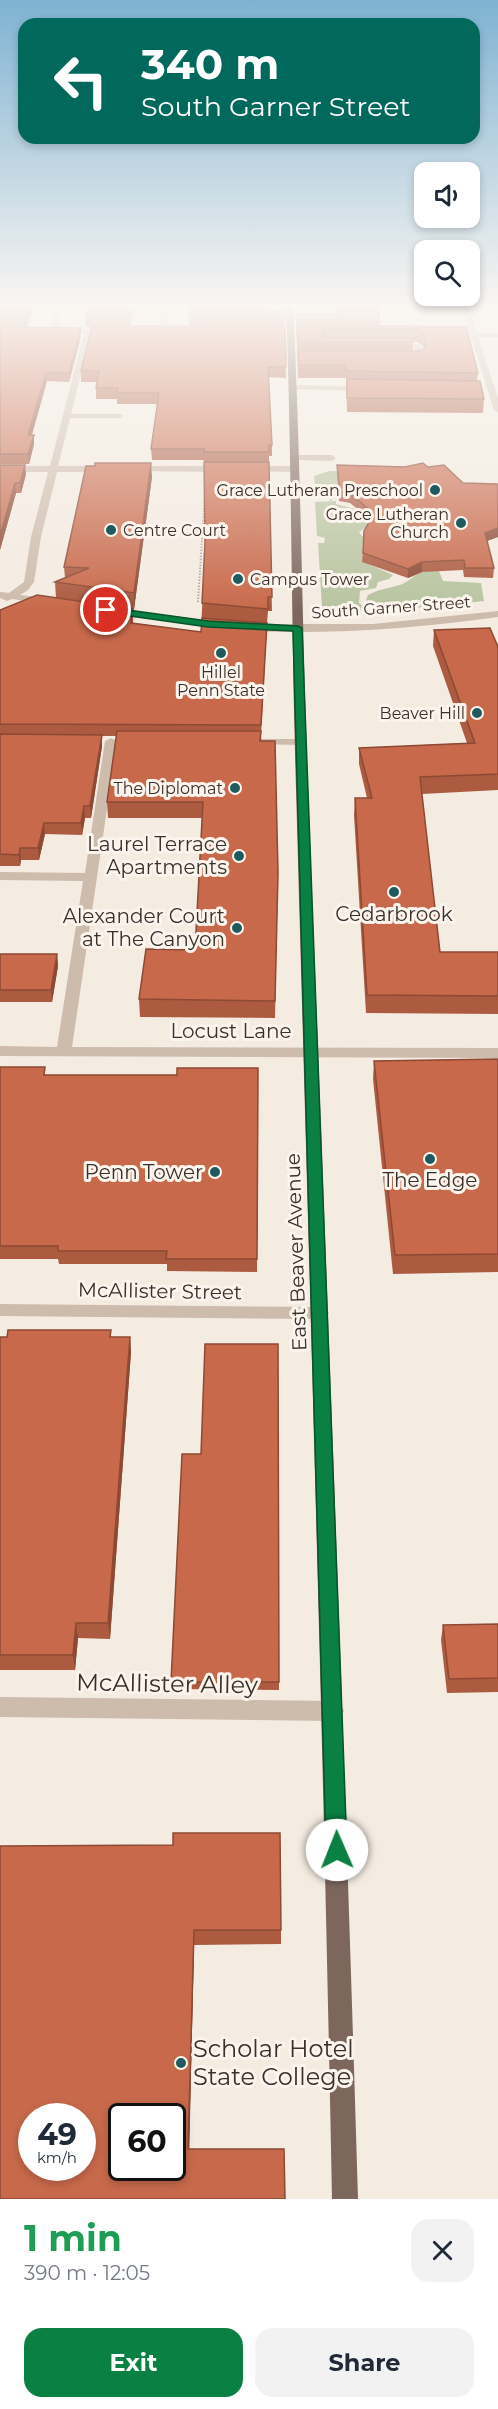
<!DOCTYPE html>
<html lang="en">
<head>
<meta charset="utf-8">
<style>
  body { margin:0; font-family:Montserrat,sans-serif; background:#f2f2f3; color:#1f2937; height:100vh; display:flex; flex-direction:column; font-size:22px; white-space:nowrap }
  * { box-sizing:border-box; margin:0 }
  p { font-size:20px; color:#747a83 }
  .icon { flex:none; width:33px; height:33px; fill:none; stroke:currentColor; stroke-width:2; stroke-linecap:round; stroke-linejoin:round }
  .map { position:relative; height:2199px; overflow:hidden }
  .drawer { display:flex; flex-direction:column; background:#fff; flex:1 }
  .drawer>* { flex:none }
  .top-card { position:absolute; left:18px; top:18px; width:462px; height:126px; border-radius:18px; box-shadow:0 3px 9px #0003; background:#00695c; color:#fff; overflow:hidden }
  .controls { position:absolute; left:414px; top:162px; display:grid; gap:12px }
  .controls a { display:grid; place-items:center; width:66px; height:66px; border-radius:12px; background:#fff; box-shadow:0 3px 9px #0003; font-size:30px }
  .speed { position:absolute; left:18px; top:2103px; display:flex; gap:12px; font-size:30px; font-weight:700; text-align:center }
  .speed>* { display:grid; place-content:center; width:78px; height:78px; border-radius:50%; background:#fff; box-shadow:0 3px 9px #0003; line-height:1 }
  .speed small { font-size:15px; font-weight:400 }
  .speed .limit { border:3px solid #111; border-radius:9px; background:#fff; color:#111 }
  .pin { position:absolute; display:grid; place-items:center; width:51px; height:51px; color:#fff; margin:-26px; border:3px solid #fff; border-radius:50%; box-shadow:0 2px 6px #0007 }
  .me { position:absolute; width:66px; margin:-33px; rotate:359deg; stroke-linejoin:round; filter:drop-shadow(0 0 4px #0008) }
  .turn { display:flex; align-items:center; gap:21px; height:126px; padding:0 24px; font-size:27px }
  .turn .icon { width:78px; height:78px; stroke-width:2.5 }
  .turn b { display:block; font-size:42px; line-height:51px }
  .round { display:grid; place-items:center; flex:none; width:63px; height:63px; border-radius:18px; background:#f2f2f3 }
  .summary { display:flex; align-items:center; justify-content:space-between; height:102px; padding:0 24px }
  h1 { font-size:36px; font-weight:700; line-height:45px; color:#1e9e55 }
  .cta { display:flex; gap:12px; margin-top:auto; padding:12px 24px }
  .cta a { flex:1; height:69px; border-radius:18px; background:#0b8043; color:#fff; font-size:24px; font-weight:700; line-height:69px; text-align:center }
  .cta a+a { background:#f2f2f3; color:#1f2937 }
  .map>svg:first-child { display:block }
  .green { fill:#b8c4a0 }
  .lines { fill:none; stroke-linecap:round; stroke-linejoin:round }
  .path { stroke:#b9a596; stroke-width:2; stroke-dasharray:1.5 1.5; stroke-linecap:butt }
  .minor { fill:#cdbbac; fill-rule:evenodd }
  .major { fill:#7d675c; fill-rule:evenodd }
  .wall { fill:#ac5a40; fill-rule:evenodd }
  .shaded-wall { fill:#8c4a34 }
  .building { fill:#c8694b; stroke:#8c4a34; stroke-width:1.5; fill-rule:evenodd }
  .route { fill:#0b8043; stroke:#07532c; stroke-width:1.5 }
  .poi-dot { fill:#1f5a5e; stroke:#fbf5ee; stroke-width:2 }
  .labels { text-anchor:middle; stroke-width:6; stroke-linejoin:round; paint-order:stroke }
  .far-poi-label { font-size:16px; fill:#3b302b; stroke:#fbf5ee; text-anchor:end }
  .far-street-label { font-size:16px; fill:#3b302b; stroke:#fbf5ee }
  .poi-label { font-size:20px; fill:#3b302b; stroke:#fbf5ee; text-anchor:end }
  .street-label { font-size:20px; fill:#3b302b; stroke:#fbf5ee }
  .near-street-label { font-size:24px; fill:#3b302b; stroke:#fbf5ee }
  .near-poi-label { font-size:24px; fill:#3b302b; stroke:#fbf5ee; text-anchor:start }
</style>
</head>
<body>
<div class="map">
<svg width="498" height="2199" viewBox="0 0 498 2199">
  <rect width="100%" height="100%" fill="#f4ebe1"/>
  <g class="green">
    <path d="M329,471H364L337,476L339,499L319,498L317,491H321V487H315L314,476Z"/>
    <path d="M336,501V504L374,514L368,526L359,532L362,536L368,537L363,540L362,558L366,563L393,575L389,579L378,582L376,588L360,591L359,603L368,611H332L322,607L318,543H324L325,538L317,536L315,502Z"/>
    <path d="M426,571H439L443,581L481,583L484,601L384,611L377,609L366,600L368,595C379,589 389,588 400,585C410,582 414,573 426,571Z"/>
  </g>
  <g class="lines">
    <g class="path">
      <path d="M330,500H333"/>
      <path d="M198,602L205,493"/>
    </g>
    <g class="minor">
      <path d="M51,303H58L60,329H111L115,331L111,333H91L71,414H119L123,416L119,418H70L58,466H105L109,469L105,472H57L41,537L34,582L28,590L20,595L47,598L52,601L47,604L12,599L7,601L0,598V592L9,593L24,582L31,537L48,472H0V466H50L84,333H54Z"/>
      <path d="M162,303H169L166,332L162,334L158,332Z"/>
      <path d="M460,303H467L476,333H498V337H478L498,398V412L494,410L471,337H450L446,335L450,333H469Z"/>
      <path d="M393,344H420L423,359L419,361H405V357H415L414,348H390Z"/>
      <path d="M293,385L365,387L369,389L365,391L290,389L289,387Z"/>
      <path d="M296,455H332L336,458L332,461L293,460V456Z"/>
      <path d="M132,466H225L229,469L225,472L129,471V467Z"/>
      <path d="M249,466H295L299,469L295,472L246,471L245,469Z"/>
      <path d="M113,608L220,622L225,625L220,628L109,613L108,611Z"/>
      <path d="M498,611V617C426,627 355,633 282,632C271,631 251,634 242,627L247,624H373Z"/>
      <path d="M111,738L117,741L72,1047L498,1048V1058L0,1056V1046L57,1047L83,881L0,880V872L85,873L105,741Z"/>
      <path d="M255,739H300L306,742L300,745L251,744V740Z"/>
      <path d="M0,1304L320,1307L326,1308L329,1313L326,1318L320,1319L0,1316Z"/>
      <path d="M0,1697L333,1701L340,1704L344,1711L340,1718L333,1721L0,1717Z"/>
    </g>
    <path class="major" d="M286,303H293C301,465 302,627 308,789C326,1259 344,1729 358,2199H332C323,1729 309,1259 296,789C291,627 292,465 286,303Z"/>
  </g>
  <g class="wall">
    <path d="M0,303H34L27,327H0Z"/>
    <path d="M88,303H135L130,326L189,327V303L268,311H284L286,378L268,377L272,445V456H269V462L272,611H268L267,623L261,736L278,873L275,1018L140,1017L139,999L195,950L202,818H108L107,802L116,736H102V746L91,818H85L82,835L45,834L39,860H21L20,866H0V610L133,609V623L201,632L205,542L204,460H152L151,449L157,404H117V399H96V388L97,382H81V371L92,327H86L85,316Z"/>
    <path d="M336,303H380L379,326L466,327L478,373L477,381L484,399L483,413L347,412L346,378H298L296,314H337ZM413,342H417L423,346L424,349L420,351H413Z"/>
    <path d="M0,327L81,336L69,382L47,381L32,435H34V444L29,464H0Z"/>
    <path d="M0,465L26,474L21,493H16L0,550Z"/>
    <path d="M337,465L428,467L463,483L498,484V537L487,541L494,568L493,578L464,577L463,570L422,572L408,578L362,562L364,531L371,520L350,503L339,501L337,474Z"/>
    <path d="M152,477L134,609L56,598L55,582L65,578L64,567Z"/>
    <path d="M434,630L498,647V790L422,794L440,952H498V1014L366,1013L354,815L355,798H367L359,764V748L467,743L433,646Z"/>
    <path d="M0,954H57L58,966L52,1002H0Z"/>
    <path d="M498,1059V1272L393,1274L373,1079L374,1061Z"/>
    <path d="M0,1067L46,1075H177L258,1068L257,1272L167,1271V1264H59L58,1259H0Z"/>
    <path d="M0,1337H130L131,1352L110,1639L78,1638L75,1670H0Z"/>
    <path d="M278,1344L279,1690L172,1689L171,1682L201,1454Z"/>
    <path d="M498,1624V1692L447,1693L441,1640L443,1625Z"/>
    <path d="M0,1846L281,1930V1944L194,1945L189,2149L0,2199Z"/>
  </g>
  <g class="shaded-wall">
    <path d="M31,303H34L27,327L26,318Z"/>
    <path d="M132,303H135L130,327L129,317Z"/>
    <path d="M81,328V336L69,382V373Z"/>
    <path d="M46,373L47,381L29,444L28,435Z"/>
    <path d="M34,435V444L29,464L28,454Z"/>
    <path d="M151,463L152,477L134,609V593Z"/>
    <path d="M25,465L26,474L21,493L20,483Z"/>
    <path d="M15,483L16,493L0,550V536Z"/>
    <path d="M498,528V537L484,542L485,533Z"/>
    <path d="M422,562V572L408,578V569Z"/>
    <path d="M102,735V746L91,818L90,806Z"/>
    <path d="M84,806L85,818L82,835L81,823Z"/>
    <path d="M44,823L45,834L39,860L38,848Z"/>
    <path d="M20,848L21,860L20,866L19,855Z"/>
    <path d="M57,954L58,966L52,1002L51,990Z"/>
    <path d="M130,1337L131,1352L110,1639L108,1623Z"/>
    <path d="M76,1623L78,1638L75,1670L73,1655Z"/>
    <path d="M194,1930V1945L189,2162L188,2149Z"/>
  </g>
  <g class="building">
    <path d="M0,303H31L26,318H0Z"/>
    <path d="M88,303H132L129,317L85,316Z"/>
    <path d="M189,303H267L268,311H284L285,318L188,317Z"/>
    <path d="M337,303H380L379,322L297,321L296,314H338Z"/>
    <path d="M297,325L466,327L478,373L346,371V365H299L298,351H420L426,347L424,333L418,329H323L322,333L326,338H413V342H298Z"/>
    <path d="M92,326L285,327L286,367H268L272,445H269V452H204V449H151L159,393H117L118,388H96L99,371H81Z"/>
    <path d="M0,327L81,328L69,373H46L28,435H34L28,454H0Z"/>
    <path d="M347,379L480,381L484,399L347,398Z"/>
    <path d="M204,462H269L272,597H268V609L202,603L205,542Z"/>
    <path d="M95,463H151L134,593L55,582L89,568L64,567L86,466H95Z"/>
    <path d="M423,463L428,467L444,465L463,483L498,484V528L485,533L494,568H465L464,560L422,562L408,569L363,553L364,531L374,514L351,494L340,492L337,465L405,467Z"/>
    <path d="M0,465H25L20,483H15L0,536Z"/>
    <path d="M37,595L133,609L131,623L201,632L202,618L267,623L261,725L0,724V610Z"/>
    <path d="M490,628L498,647V774L420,777L440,952H498V996L367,995L355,798H372L359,748L475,743L434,630Z"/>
    <path d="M117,731H261L260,741H275L278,873L275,1001L139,999L146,949L195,950L203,802H107Z"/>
    <path d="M0,734L102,735L90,806H84L81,823H44L38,848H20L19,855L0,854Z"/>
    <path d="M0,954H57L51,990H0Z"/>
    <path d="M498,1059V1254L395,1255L374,1061Z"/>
    <path d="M0,1067H45L44,1075H177V1068H258L257,1259H166L167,1251H58V1246H0Z"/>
    <path d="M8,1330H111L110,1337H130L108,1623H76L73,1655H0V1337H7Z"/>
    <path d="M205,1344H278L279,1682H171L182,1454H201Z"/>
    <path d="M498,1624V1678L449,1679L443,1625Z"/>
    <path d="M173,1833H280L281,1930H194L188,2149H284L285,2199H0V1846L173,1845ZM32,2116H82V2168H32ZM122,2116H172V2168H122Z"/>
  </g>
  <linearGradient id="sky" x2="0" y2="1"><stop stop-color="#7eb2d2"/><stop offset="0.5" stop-color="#faf6f2"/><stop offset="1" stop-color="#faf6f2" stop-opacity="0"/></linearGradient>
  <rect width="498" height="611" fill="url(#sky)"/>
  <path class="route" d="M106,607L208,621L298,626L302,628L347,1850L344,1857L337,1860L329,1857L326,1850L293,631L208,627L102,612V608Z"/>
  <g class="poi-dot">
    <circle cx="435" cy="490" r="6"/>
    <circle cx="461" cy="523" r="6"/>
    <circle cx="111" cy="530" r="6"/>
    <circle cx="238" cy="579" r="6"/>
    <circle cx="221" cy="653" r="6"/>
    <circle cx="477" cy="713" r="6"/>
    <circle cx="235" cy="788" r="6"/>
    <circle cx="239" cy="856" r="6"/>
    <circle cx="394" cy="892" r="6"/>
    <circle cx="237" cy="928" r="6"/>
    <circle cx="430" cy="1159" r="6"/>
    <circle cx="215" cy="1172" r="6"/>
    <circle cx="181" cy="2063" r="6"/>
  </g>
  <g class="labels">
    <g class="far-poi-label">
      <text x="423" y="496">Grace Lutheran Preschool</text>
      <text x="449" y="520">Grace Lutheran<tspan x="449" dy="18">Church</tspan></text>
      <text x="123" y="536" text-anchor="start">Centre Court</text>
      <text x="250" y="585" text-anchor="start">Campus Tower</text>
      <text x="221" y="678" text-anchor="middle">Hillel<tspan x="221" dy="18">Penn State</tspan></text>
      <text x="465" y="719">Beaver Hill</text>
      <text x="223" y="794">The Diplomat</text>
    </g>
    <g class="far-street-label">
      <text transform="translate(391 607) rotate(-4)" y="6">South Garner Street</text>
    </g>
    <g class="poi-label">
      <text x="227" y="851">Laurel Terrace<tspan x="227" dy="23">Apartments</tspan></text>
      <text x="394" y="921" text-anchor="middle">Cedarbrook</text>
      <text x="225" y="923">Alexander Court<tspan x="225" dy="23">at The Canyon</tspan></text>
      <text x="203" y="1179">Penn Tower</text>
      <text x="430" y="1187" text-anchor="middle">The Edge</text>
    </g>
    <g class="street-label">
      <text x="231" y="1038">Locust Lane</text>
      <text transform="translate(296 1252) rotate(-92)" y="7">East Beaver Avenue</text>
      <text transform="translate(160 1291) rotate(1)" y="7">McAllister Street</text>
    </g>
    <g class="near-street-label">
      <text transform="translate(167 1684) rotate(1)" y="8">McAllister Alley</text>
    </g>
    <g class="near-poi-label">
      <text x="193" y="2057">Scholar Hotel<tspan x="193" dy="28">State College</tspan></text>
    </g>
  </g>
</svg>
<div class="controls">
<a><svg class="icon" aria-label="sound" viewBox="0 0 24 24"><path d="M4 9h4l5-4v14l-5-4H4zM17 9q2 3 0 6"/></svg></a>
<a><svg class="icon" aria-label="search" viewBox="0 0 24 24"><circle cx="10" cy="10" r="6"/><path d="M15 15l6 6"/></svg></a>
</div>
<div class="speed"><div>49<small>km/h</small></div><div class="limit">60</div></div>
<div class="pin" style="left:106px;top:610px;background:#d93025"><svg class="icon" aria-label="arrive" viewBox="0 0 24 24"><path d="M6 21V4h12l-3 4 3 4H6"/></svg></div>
<svg class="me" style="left:337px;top:1850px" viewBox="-20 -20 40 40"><circle r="19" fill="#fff"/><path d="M0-13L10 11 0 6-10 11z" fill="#0b8043"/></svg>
<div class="top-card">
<div class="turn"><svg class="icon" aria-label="left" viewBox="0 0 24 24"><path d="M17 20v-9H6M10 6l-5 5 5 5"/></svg><div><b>340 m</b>South Garner Street</div></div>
</div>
</div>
<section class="drawer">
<div class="summary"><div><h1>1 min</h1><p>390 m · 12:05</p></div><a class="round"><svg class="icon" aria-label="close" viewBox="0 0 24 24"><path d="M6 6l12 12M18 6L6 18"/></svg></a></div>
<div class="cta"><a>Exit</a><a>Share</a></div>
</section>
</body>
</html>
